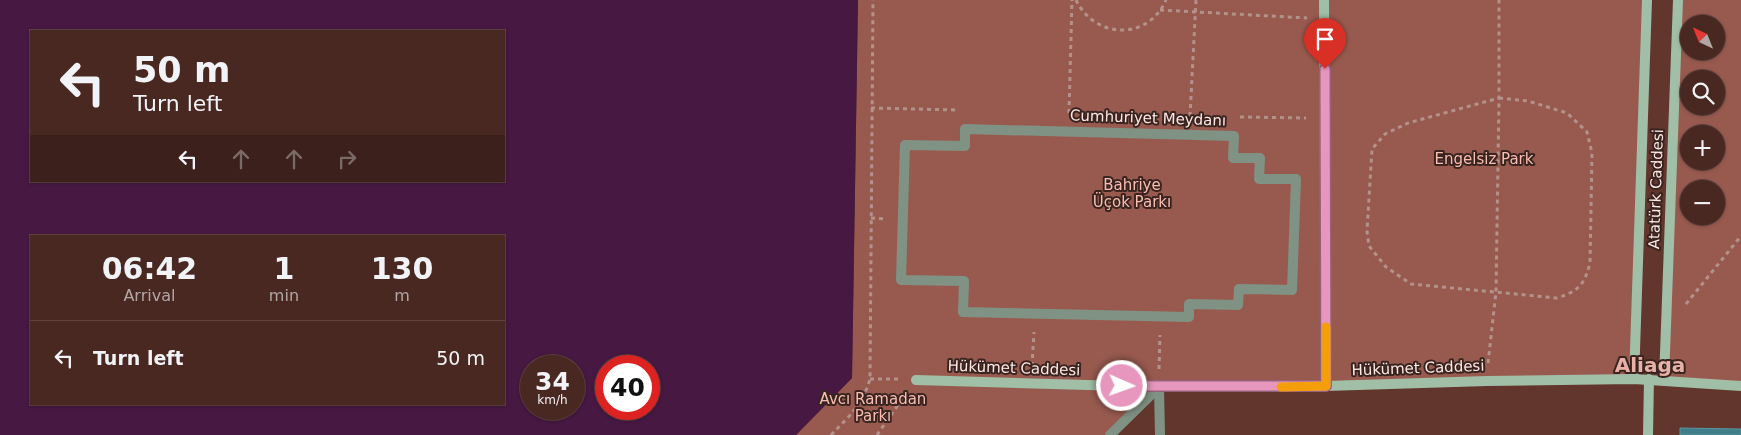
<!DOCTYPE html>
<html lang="en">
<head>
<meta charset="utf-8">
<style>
  body { margin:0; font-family:"DejaVu Sans",sans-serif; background:#54342f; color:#f1f3f6; height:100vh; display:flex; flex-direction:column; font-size:19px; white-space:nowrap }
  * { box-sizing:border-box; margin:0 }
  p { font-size:16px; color:#b2a6a5 }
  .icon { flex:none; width:28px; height:28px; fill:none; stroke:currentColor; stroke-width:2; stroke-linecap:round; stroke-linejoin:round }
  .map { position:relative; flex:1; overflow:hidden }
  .panel { position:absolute; left:30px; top:235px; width:475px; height:170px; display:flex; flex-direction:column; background:#4a2822; border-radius:0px; box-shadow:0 1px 4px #0004,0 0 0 1px #614440 }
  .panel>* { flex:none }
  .top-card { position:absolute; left:30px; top:30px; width:475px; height:152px; border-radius:0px; box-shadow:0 1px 4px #0004,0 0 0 1px #614440; background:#4a2822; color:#f1f3f6; overflow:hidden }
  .needle { width:32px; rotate:317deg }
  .buttons { position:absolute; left:1680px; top:15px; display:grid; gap:10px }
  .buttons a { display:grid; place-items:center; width:45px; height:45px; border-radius:50%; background:#4a2822; box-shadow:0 1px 4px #0004,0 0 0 1px #614440; font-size:25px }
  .speed { position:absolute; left:520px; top:355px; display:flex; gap:10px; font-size:25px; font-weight:700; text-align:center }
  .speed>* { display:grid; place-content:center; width:65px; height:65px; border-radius:50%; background:#4a2822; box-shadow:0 1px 4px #0004,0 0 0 1px #614440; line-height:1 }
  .speed small { font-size:12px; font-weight:400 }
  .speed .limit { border:8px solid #d22; background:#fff; color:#111 }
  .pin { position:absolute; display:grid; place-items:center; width:42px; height:42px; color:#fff; margin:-51px -21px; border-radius:50% 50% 50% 0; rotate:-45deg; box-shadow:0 0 5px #0007 }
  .pin .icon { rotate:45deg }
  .me { position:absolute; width:55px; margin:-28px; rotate:92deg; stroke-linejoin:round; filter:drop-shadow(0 0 4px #0008) }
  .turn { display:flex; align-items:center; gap:18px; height:105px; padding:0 20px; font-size:22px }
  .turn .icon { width:65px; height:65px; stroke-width:2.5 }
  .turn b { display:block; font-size:35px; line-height:42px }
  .lanes { display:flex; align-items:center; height:48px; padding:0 20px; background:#0003; justify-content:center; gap:25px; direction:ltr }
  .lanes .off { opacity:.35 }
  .eta { display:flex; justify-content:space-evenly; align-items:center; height:85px; text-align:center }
  .eta b { font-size:30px; font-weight:800; line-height:35px }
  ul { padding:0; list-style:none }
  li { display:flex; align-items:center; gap:15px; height:75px; padding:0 20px; border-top:1px solid #614440 }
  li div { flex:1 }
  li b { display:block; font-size:19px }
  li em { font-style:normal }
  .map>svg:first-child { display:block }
  .green { fill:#985a4f; fill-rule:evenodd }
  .water { fill:#461842; fill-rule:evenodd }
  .building { fill:#407f8a; stroke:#5997a3 }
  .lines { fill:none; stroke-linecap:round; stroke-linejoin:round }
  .path { stroke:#b4928c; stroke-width:3; stroke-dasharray:4 4; stroke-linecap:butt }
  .street { stroke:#809283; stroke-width:10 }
  .secondary { stroke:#a1bea6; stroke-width:10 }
  .route-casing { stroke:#96627b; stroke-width:12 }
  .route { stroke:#e797bd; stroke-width:9 }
  .slow { stroke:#f59e0b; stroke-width:9 }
  .labels { text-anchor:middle; stroke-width:4; stroke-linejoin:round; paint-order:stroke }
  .street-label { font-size:15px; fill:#ffe7e3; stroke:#392420 }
  .park-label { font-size:15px; fill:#fabdb1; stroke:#392420 }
  .district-label { font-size:20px; font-weight:bold; fill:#e8b1a6; stroke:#392420 }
</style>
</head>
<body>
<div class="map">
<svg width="1741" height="435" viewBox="0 0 1741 435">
  <rect width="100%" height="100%" fill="#62352d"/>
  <g class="green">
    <path d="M858,0H1647L1634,379L1159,387L1110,435H796L852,378Z"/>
    <path d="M1678,0H1741V386L1664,380ZM1689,24H1716V51H1689ZM1689,79H1716V106H1689ZM1689,134H1716V161H1689ZM1689,189H1716V216H1689Z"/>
  </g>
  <path class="water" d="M0,0H858L852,378L796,435H0ZM31,31H504V181H31ZM31,236H504V404H31ZM574,366V409H531V366ZM649,366V409H606V366Z"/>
  <path class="building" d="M1680,428L1741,429V435H1680Z"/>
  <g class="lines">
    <g class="path">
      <path d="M1076,0C1095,39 1148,41 1166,0"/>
      <path d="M1160,10L1307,18"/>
      <path d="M1499,98L1528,101L1567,113L1587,132L1592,153L1590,263C1584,286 1578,291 1557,298L1411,284L1386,267L1369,246L1367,231L1372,149L1385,134L1408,123Z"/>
      <path d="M871,108L958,110"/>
      <path d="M1069,113L1072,0"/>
      <path d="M1190,116L1196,0"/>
      <path d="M1240,117L1306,118"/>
      <path d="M871,218L885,219"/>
      <path d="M1686,304L1741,236"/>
      <path d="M1488,363L1496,292L1499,98V0"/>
      <path d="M1032,366L1034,332"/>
      <path d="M1159,369L1160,335"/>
      <path d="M870,379H898"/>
      <path d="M831,435C850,415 862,406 870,379L873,0"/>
      <path d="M877,435L905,395"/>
    </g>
    <g class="street">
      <path d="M965,129L1234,136L1233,158H1260L1259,179H1296L1292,290L1239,289L1238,305L1189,304V317L963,312L964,281L901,280L905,145L965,146Z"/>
      <path d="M1159,387L1160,435"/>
      <path d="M1110,435L1159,387"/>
    </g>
    <g class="secondary">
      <path d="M1324,0L1326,386"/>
      <path d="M1634,379L1647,0"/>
      <path d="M916,380L1159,387L1326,386L1487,381L1634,379L1741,386"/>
      <path d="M1664,380L1678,0"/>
      <path d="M1648,435L1649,379"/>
    </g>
  </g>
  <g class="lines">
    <g class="route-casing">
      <path id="route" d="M1122,386H1326L1325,69"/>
    </g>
    <use href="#route" class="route"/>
    <path class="slow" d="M1281,387L1326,386V327"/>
  </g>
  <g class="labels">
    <g class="street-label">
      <text transform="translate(1148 118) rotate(2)" y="5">Cumhuriyet Meydanı</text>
      <text transform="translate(1656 189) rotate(-88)" y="5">Atatürk Caddesi</text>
      <text transform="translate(1014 368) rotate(2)" y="5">Hükümet Caddesi</text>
      <text transform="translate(1418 368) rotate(-2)" y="5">Hükümet Caddesi</text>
    </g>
    <g class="park-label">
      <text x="1484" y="164">Engelsiz Park</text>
      <text x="1132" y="190">Bahriye<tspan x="1132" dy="17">Üçok Parkı</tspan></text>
      <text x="873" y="404">Avcı Ramadan<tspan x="873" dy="17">Parkı</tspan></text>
    </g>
    <g class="district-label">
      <text x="1650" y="372">Aliaga</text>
    </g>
  </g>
</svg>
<div class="buttons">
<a><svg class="needle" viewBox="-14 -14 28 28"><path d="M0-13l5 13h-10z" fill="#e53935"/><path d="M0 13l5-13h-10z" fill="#b2a6a5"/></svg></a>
<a><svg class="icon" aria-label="search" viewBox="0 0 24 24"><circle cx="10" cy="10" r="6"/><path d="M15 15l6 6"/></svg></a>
<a>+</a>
<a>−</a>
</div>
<div class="speed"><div>34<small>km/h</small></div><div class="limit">40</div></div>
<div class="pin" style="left:1325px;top:69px;background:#d93025"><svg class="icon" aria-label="arrive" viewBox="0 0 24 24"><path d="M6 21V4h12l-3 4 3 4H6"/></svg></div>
<svg class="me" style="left:1122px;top:386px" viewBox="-20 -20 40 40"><circle r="17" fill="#e797bd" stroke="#fff" stroke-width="3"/><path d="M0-11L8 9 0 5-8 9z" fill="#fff"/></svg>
<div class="top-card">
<div class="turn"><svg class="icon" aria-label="left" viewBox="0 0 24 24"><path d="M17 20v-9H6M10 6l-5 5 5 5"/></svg><div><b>50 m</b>Turn left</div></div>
<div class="lanes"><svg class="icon" aria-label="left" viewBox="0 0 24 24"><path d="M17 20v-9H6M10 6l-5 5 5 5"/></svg><svg class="icon off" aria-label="ahead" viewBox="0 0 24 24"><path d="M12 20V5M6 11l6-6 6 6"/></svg><svg class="icon off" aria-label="ahead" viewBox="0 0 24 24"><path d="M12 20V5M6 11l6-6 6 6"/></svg><svg class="icon off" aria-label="right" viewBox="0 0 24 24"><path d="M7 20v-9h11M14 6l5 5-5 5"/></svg></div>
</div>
<section class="panel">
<div class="eta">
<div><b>06:42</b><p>Arrival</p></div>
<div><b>1</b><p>min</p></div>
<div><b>130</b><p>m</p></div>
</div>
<ul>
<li><svg class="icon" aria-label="left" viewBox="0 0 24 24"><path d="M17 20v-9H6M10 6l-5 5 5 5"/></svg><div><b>Turn left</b></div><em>50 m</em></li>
</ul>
</section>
</div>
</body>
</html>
